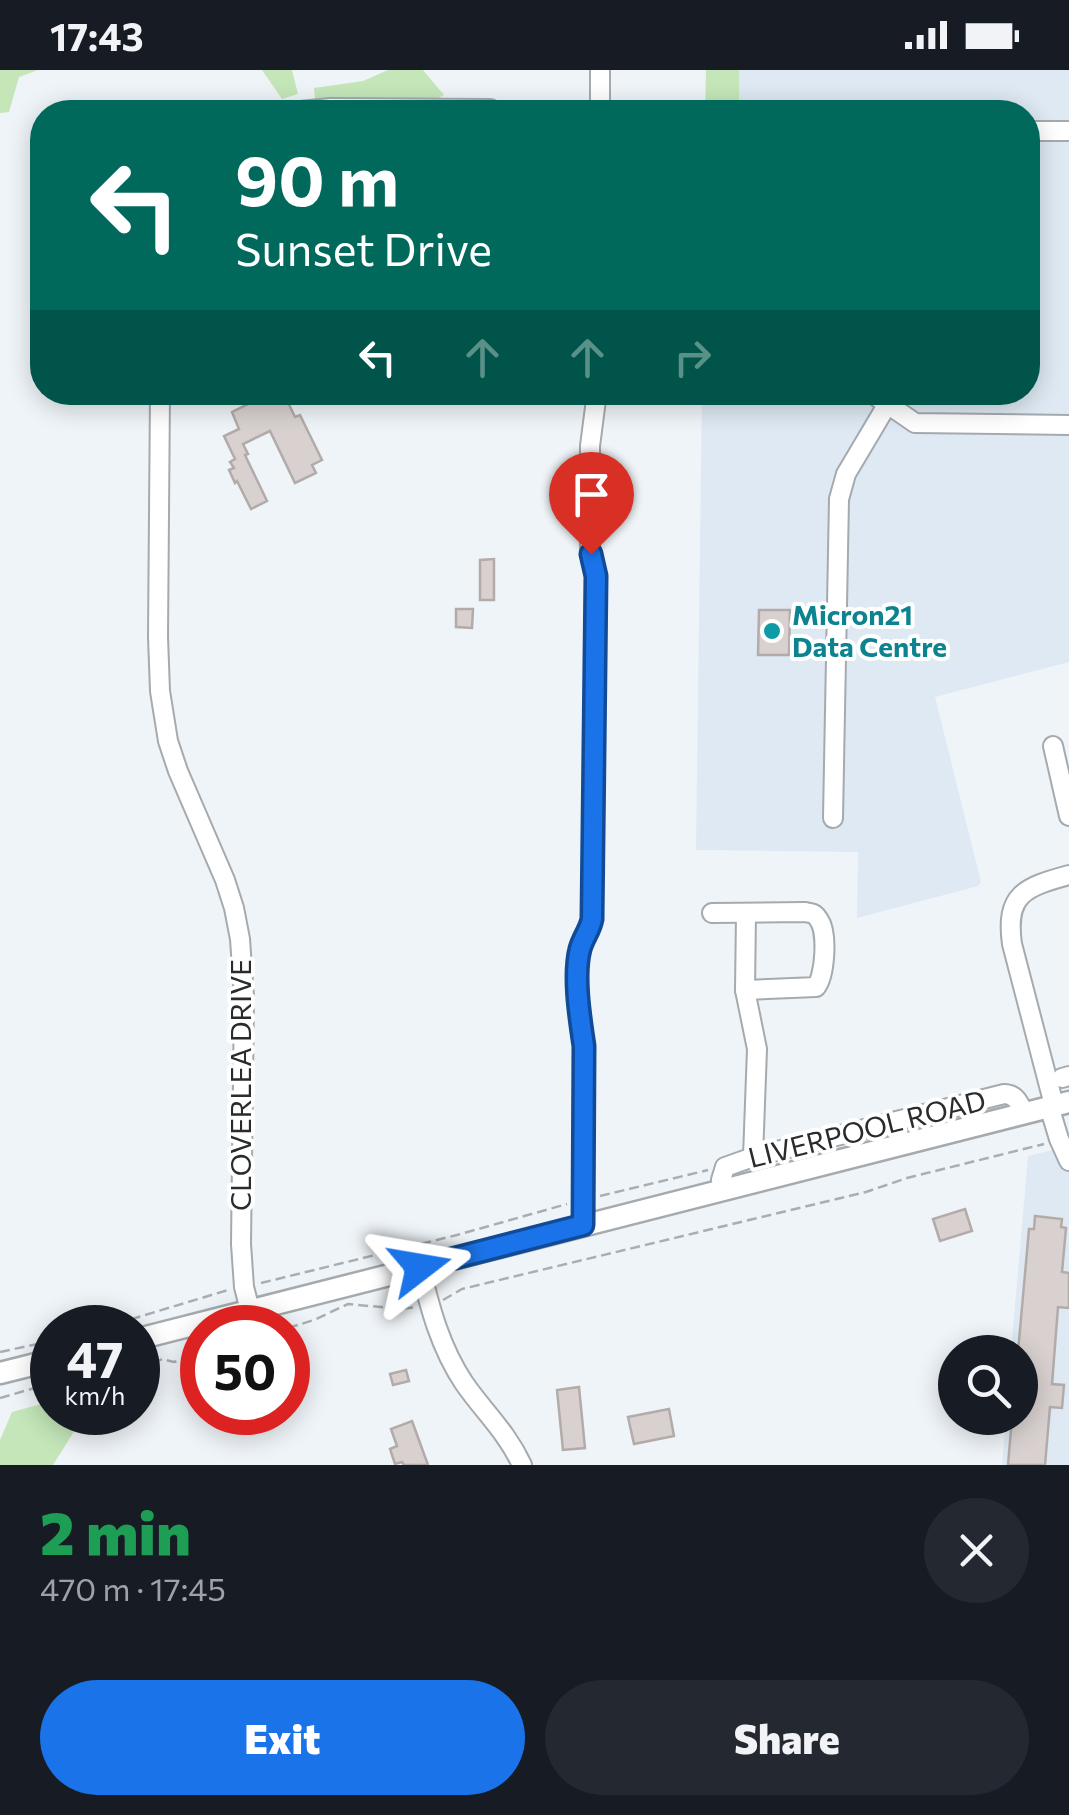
<!DOCTYPE html>
<html lang="en">
<head>
<meta charset="utf-8">
<style>
  body { margin:0; font-family:Commissioner,sans-serif; background:#242831; color:#f1f3f6; height:100vh; display:flex; flex-direction:column; font-size:38px; white-space:nowrap }
  * { box-sizing:border-box; margin:0 }
  p { font-size:32px; color:#9ea1a6 }
  .icon { flex:none; width:55px; height:55px; fill:none; stroke:currentColor; stroke-width:2; stroke-linecap:round; stroke-linejoin:round }
  .map { position:relative; height:1395px; overflow:hidden }
  .sheet { display:flex; flex-direction:column; background:#171b24; flex:1 }
  .sheet>* { flex:none }
  .guide { position:absolute; left:30px; top:30px; width:1010px; height:305px; border-radius:40px; box-shadow:0 5px 25px #0003; background:#00695c; color:#fff; overflow:hidden }
  .tools { position:absolute; left:938px; top:1265px; display:grid; gap:20px }
  .tools a { display:grid; place-items:center; width:100px; height:100px; border-radius:50%; background:#171b24; box-shadow:0 5px 25px #0003; font-size:50px }
  .speed { position:absolute; left:30px; top:1235px; display:flex; gap:20px; font-size:50px; font-weight:700; text-align:center }
  .speed>* { display:grid; place-content:center; width:130px; height:130px; border-radius:50%; background:#171b24; box-shadow:0 5px 25px #0003; line-height:1 }
  .speed small { font-size:25px; font-weight:400 }
  .speed .limit { border:15px solid #d22; background:#fff; color:#111 }
  .pin { position:absolute; display:grid; place-items:center; width:85px; height:85px; color:#fff; margin:-102px -42px; border-radius:50% 50% 50% 0; rotate:-45deg; box-shadow:0 0 10px #0007 }
  .pin .icon { rotate:45deg }
  .me { position:absolute; width:110px; margin:-55px; rotate:76deg; stroke-linejoin:round; filter:drop-shadow(0 0 8px #0008) }
  .turn { display:flex; align-items:center; gap:35px; height:210px; padding:0 40px; font-size:45px }
  .turn .icon { width:130px; height:130px; stroke-width:2.5 }
  .turn b { display:block; font-size:70px; line-height:85px }
  .lanes { display:flex; align-items:center; height:95px; padding:0 40px; background:#0003; justify-content:center; gap:50px; direction:ltr }
  .lanes .off { opacity:.35 }
  .round { display:grid; place-items:center; flex:none; width:105px; height:105px; border-radius:52px; background:#242831 }
  .head { display:flex; align-items:center; justify-content:space-between; height:170px; padding:0 40px }
  h1 { font-size:60px; font-weight:800; line-height:75px; color:#1e9e55 }
  .primary-button { display:flex; gap:20px; margin-top:auto; padding:20px 40px }
  .primary-button a { flex:1; height:115px; border-radius:60px; background:#1a73e8; color:#fff; font-size:40px; font-weight:800; line-height:115px; text-align:center }
  .primary-button a+a { background:#242831; color:#f1f3f6 }
  .status { display:flex; justify-content:space-between; align-items:center; height:70px; padding:0 50px; background:#171b24; direction:ltr }
  .status svg { height:28px; fill:currentColor }
  .map>svg:first-child { display:block }
  .built { fill:#dee9f3 }
  .green { fill:#c4e6b9 }
  .building { fill:#d8d1cf; stroke:#b2aba9; stroke-width:2.5 }
  .lines { fill:none; stroke-linecap:round; stroke-linejoin:round }
  .minor-casing { stroke:#a5aaae; stroke-width:22 }
  .major-casing { stroke:#a5aaae; stroke-width:25 }
  .path { stroke:#aaaeb1; stroke-width:2.5; stroke-dasharray:10 5; stroke-linecap:butt }
  .minor { stroke:#fff; stroke-width:18 }
  .major { stroke:#fff; stroke-width:20 }
  .route-casing { stroke:#114b97; stroke-width:25 }
  .route { stroke:#1a73e8; stroke-width:18 }
  .culture-dot { fill:#0f9aa8; stroke:#fff; stroke-width:4 }
  .labels { text-anchor:middle; stroke-width:8; stroke-linejoin:round; paint-order:stroke }
  .culture-label { font-size:28px; font-weight:bold; fill:#0d838f; stroke:#fff; text-anchor:start }
  .street-label { font-size:28px; fill:#292b2c; stroke:#fff }
</style>
</head>
<body>
<div class="status"><b>17:43</b><svg viewBox="0 0 49 12"><path d="M0 12V9h3v3zM5 12V6h3v6zM10 12V3h3v9zM15 12V0h3v12zM26 1h20v11H26zM47 4h2v5h-2z"/></svg></div>
<div class="map">
<svg width="1069" height="1395" viewBox="0 0 1069 1395">
  <rect width="100%" height="100%" fill="#eff4f8"/>
  <g class="built">
    <path d="M739,0H1069V592L935,627L981,812L978,816L857,848L858,782L696,780L702,323L1028,322V42H739Z"/>
    <path d="M1069,1076V1395H1002L1006,1348H1020V1282H1011L1028,1086Z"/>
  </g>
  <g class="green">
    <path d="M0,0H38L19,7L9,42L0,43Z"/>
    <path d="M262,0H292L298,24L282,29Z"/>
    <path d="M388,0H423L444,25L425,35L316,42L314,18L363,11Z"/>
    <path d="M706,0H739V42H705Z"/>
    <path d="M52,1331V1342L83,1343V1347L53,1395H0V1370L12,1342Z"/>
  </g>
  <g class="building">
    <path d="M272,322H283L295,347L300,345L322,390L312,395L316,403L295,413L270,361L243,374L248,384L245,385L267,431L251,439L237,411L235,413L229,400L234,398L230,392L235,389L224,366L239,359L232,342Z"/>
    <path d="M494,489V530H480V490Z"/>
    <path d="M456,539H473L472,558L456,557Z"/>
    <path d="M759,540H790L789,585H758Z"/>
    <path d="M965,1139L972,1161L940,1171L933,1149Z"/>
    <path d="M1035,1146L1062,1149L1061,1157L1066,1158L1062,1202L1069,1203V1238L1058,1237L1052,1314L1064,1315L1062,1338L1050,1337L1045,1395H1008L1012,1348H1020V1282H1018L1029,1159H1034Z"/>
    <path d="M406,1300L409,1311L393,1315L390,1304Z"/>
    <path d="M579,1317L585,1378L563,1380L557,1320Z"/>
    <path d="M669,1339L674,1366L634,1374L628,1347Z"/>
    <path d="M412,1351L428,1395H404L402,1392L395,1394L390,1379L397,1376L391,1359Z"/>
  </g>
  <g class="lines">
    <g class="minor-casing">
      <g id="minor">
        <path d="M290,42L331,38L490,39"/>
        <path d="M600,42V0"/>
        <path d="M1028,61H1069"/>
        <path d="M160,322L158,567L160,621L168,671L178,701L225,810L234,838L240,869L244,927L241,1174L244,1217L250,1240"/>
        <path d="M870,322L915,353L1069,355"/>
        <path d="M1053,676L1069,746"/>
        <path d="M833,748L839,429L846,404L887,335"/>
        <path d="M712,843L805,842C813,844 814,842 819,850C828,863 825,906 816,917L745,920"/>
        <path d="M746,844L745,920L757,979L753,1087"/>
        <path d="M1062,1008L1069,1006"/>
        <path d="M1054,1035L1012,874C1005,824 1025,817 1069,805"/>
        <path d="M1049,1036L1059,1069L1069,1091"/>
        <path d="M722,1121L721,1110L725,1097L753,1087L1004,1024C1016,1024 1019,1033 1024,1043"/>
        <path d="M583,1155L584,976C580,949 573,906 580,879C583,868 590,860 592,849L596,506L590,477V376L597,322"/>
        <path d="M420,1197C430,1238 440,1277 464,1313C484,1342 506,1361 522,1395"/>
      </g>
    </g>
    <g class="major-casing">
      <g id="major">
        <path d="M138,1269L1069,1032"/>
        <path d="M0,1303L52,1290"/>
      </g>
    </g>
    <g class="path">
      <path d="M600,1126L708,1100"/>
      <path d="M261,1213L457,1165L567,1134"/>
      <path d="M443,1230L462,1219L866,1122L907,1108L1044,1074"/>
      <path d="M102,1258L228,1220"/>
      <path d="M288,1258L314,1250L348,1234L401,1239L416,1237"/>
      <path d="M0,1282L52,1271"/>
      <path d="M138,1295L154,1293L162,1289L174,1292L202,1283"/>
      <path d="M0,1328L52,1313"/>
    </g>
    <use href="#minor" class="minor"/>
    <use href="#major" class="major"/>
  </g>
  <g class="lines">
    <g class="route-casing">
      <path id="route" d="M420,1197L583,1155L584,976C580,949 573,906 580,879C583,868 590,860 592,849L596,506L591,484"/>
    </g>
    <use href="#route" class="route"/>
  </g>
  <circle class="culture-dot" cx="772" cy="561" r="10"/>
  <g class="labels">
    <g class="culture-label">
      <text x="792" y="555">Micron21<tspan x="792" dy="32">Data Centre</tspan></text>
    </g>
    <g class="street-label">
      <text transform="translate(241 1015) rotate(-90)" y="10">CLOVERLEA DRIVE</text>
      <text transform="translate(867 1059) rotate(-14)" y="10">LIVERPOOL ROAD</text>
    </g>
  </g>
</svg>
<div class="tools">
<a><svg class="icon" aria-label="search" viewBox="0 0 24 24"><circle cx="10" cy="10" r="6"/><path d="M15 15l6 6"/></svg></a>
</div>
<div class="speed"><div>47<small>km/h</small></div><div class="limit">50</div></div>
<div class="pin" style="left:591px;top:484px;background:#d93025"><svg class="icon" aria-label="arrive" viewBox="0 0 24 24"><path d="M6 21V4h12l-3 4 3 4H6"/></svg></div>
<svg class="me" style="left:420px;top:1197px" viewBox="-20 -20 40 40"><path d="M0-17L14 15 0 8-14 15z" fill="#1a73e8" stroke="#fff" stroke-width="4"/></svg>
<div class="guide">
<div class="turn"><svg class="icon" aria-label="left" viewBox="0 0 24 24"><path d="M17 20v-9H6M10 6l-5 5 5 5"/></svg><div><b>90 m</b>Sunset Drive</div></div>
<div class="lanes"><svg class="icon" aria-label="left" viewBox="0 0 24 24"><path d="M17 20v-9H6M10 6l-5 5 5 5"/></svg><svg class="icon off" aria-label="ahead" viewBox="0 0 24 24"><path d="M12 20V5M6 11l6-6 6 6"/></svg><svg class="icon off" aria-label="ahead" viewBox="0 0 24 24"><path d="M12 20V5M6 11l6-6 6 6"/></svg><svg class="icon off" aria-label="right" viewBox="0 0 24 24"><path d="M7 20v-9h11M14 6l5 5-5 5"/></svg></div>
</div>
</div>
<section class="sheet">
<div class="head"><div><h1>2 min</h1><p>470 m · 17:45</p></div><a class="round"><svg class="icon" aria-label="close" viewBox="0 0 24 24"><path d="M6 6l12 12M18 6L6 18"/></svg></a></div>
<div class="primary-button"><a>Exit</a><a>Share</a></div>
</section>
</body>
</html>
